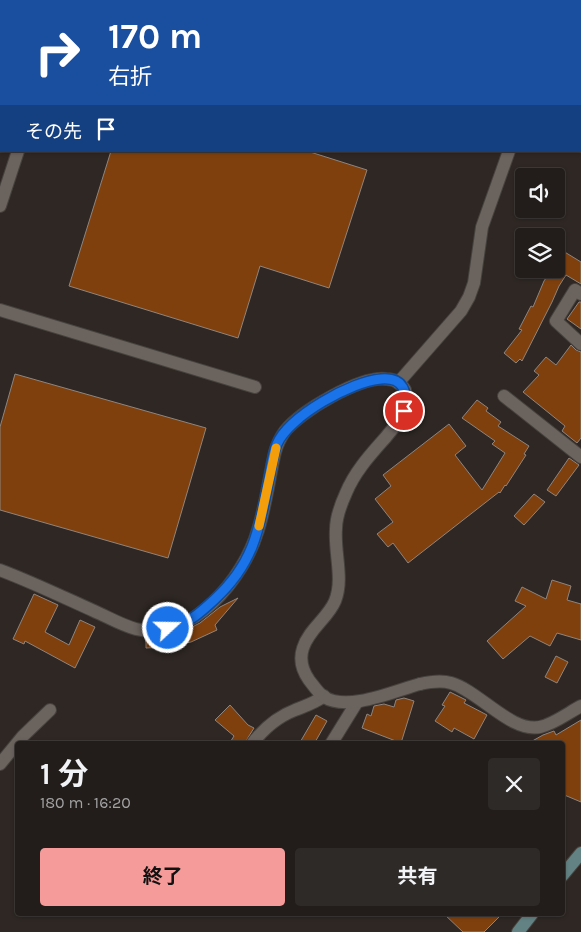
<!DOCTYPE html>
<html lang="ja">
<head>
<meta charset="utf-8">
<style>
  body { margin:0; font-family:Karla,"Noto Sans JP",sans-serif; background:#2e2a27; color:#f1f3f6; height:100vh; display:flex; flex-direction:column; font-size:19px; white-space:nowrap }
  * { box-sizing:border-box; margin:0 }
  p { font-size:16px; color:#a2a2a2 }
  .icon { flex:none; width:28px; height:28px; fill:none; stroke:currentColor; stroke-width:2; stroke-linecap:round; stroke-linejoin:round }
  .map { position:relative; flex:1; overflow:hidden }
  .drawer { position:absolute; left:15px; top:741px; width:550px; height:175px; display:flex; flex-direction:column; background:#221d1a; border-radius:5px; box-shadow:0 1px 4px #0004,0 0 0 1px #3f3b39 }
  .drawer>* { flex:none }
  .guide { position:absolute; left:0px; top:0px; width:581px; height:152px; box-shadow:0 1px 4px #0004,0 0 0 1px #3f3b39; background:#1a4fa0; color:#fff; overflow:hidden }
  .controls { position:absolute; left:515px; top:168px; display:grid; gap:10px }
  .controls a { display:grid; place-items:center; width:50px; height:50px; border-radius:5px; background:#221d1a; box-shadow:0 1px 4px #0004,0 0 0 1px #3f3b39; font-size:25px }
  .pin { position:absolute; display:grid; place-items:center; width:42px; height:42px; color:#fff; margin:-21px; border:2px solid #fff; border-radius:50%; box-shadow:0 1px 5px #0007 }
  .me { position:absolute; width:55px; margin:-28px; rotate:69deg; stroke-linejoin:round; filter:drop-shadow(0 0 4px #0008) }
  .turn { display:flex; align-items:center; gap:18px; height:105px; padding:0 25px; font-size:22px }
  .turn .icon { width:65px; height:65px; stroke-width:2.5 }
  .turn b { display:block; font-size:35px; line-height:42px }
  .then { display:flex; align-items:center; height:48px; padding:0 25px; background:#0003; gap:10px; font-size:19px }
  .round { display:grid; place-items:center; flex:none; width:52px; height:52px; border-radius:5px; background:#2e2a27 }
  .summary { display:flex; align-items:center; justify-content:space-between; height:85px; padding:0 25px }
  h1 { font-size:30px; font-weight:700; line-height:38px }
  .primary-button { display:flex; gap:10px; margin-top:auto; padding:10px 25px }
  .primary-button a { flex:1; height:58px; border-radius:5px; background:#f59b9a; color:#111; font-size:20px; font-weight:700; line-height:58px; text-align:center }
  .primary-button a+a { background:#2e2a27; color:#f1f3f6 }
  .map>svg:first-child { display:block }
  .building { fill:#7f400d; stroke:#8e857f }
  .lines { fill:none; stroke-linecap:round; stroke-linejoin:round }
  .minor-casing { stroke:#47423e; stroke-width:14 }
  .tertiary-casing { stroke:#47423e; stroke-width:14 }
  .secondary-casing { stroke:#47423e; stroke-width:14 }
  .minor { stroke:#6b635e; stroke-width:12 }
  .tertiary { stroke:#6b635e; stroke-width:12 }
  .secondary { stroke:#638283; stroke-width:12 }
  .route-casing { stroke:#114b97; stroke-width:12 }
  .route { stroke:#1a73e8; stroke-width:9 }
  .slow { stroke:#f59e0b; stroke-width:9 }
</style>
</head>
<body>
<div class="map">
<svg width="581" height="932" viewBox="0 0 581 932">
  <rect width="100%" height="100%" fill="#2e2723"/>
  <g class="building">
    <path d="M111,151H307L367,170L329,288L260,266L238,338L69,286Z"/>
    <path d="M563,251L581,262V284L566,275L559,286L552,302L522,361L520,359L516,363L504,353L522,330L519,329L531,306L533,307L544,281L552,269H556V261Z"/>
    <path d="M579,302H581V329L567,319Z"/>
    <path d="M571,345L576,350L581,352V438L577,443L562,431L565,426L523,392L539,375L534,371L546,357L556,365Z"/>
    <path d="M15,374L206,428L168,558L0,510V427Z"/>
    <path d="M477,400L488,408L486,411L501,422L498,426L529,446L524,454L526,455L506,486L505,485L500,493L499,492L408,563L393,543L388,547L377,534L393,522L375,499L391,486L383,475L449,424L466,446L455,455L482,490L505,453L492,444L495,441L462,418Z"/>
    <path d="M569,458L579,465L556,496L547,490Z"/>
    <path d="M534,494L545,502L524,525L514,516Z"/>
    <path d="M552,580L571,586L567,600L581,604V640L557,633L550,646L530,636L503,659L487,641L526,606L515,601L522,587L546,599Z"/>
    <path d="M34,594L58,605L45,632L69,645L80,620L95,627L75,668L25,641L24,644L13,639Z"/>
    <path d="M238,598L215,625L217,630L191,642L164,647L146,648V638L159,639L180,633L200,623L220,607Z"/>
    <path d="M556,656L568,662L557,683L545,677Z"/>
    <path d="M450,692L466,700L464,703L487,715L474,739L454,728L452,732L435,721L445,706L442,705Z"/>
    <path d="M404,698L414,701L401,743L362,728L367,714L371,716L374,706L384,704L394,707L396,700Z"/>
    <path d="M230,705L248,725L254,728L244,744H229L234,736L215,720Z"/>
    <path d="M316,715L327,721L314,744H299Z"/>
    <path d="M581,720V802L562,794V744H527L543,735L554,731L556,735Z"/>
    <path d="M444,914H502L484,932H463Z"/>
  </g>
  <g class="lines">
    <g class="minor-casing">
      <g id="minor">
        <path d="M511,0V1"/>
        <path d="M55,1L56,0"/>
        <path d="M0,206L18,151"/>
        <path d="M581,294L575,290L556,321L581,344"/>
        <path d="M398,383L461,311L469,297L474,283L482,227L509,151"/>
        <path d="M504,396L581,457"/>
        <path d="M420,684C429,682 441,680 451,683C479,691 511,733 540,727C554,724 568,713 581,706"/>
        <path d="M252,744C264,728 277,717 295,710C305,706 315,703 324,696"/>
        <path d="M331,744L357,702"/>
        <path d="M0,764L23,736L50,710"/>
      </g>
    </g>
    <g class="tertiary-casing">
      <g id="tertiary">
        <path d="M260,0L264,1"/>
        <path d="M412,1L414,0"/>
        <path d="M0,310L255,387"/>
        <path d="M0,570C32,582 63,597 94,611C108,617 121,625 136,629C192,643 244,578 258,530C266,505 269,478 275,452C277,445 280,438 285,431C301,411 360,376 386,379C394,379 401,383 405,390C406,397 406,402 405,409C402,420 392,429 386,437C371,454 355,471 346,493C341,504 336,517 336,529C334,552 344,579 335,601C328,618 309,629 303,648C299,660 302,670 309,680C313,685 318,693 324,697C348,712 394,691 420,684"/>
      </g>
    </g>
    <g class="secondary-casing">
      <g id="secondary">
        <path d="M562,876L581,853"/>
        <path d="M518,932L532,914"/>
      </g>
    </g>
    <use href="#minor" class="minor"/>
    <use href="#tertiary" class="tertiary"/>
    <use href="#secondary" class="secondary"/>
  </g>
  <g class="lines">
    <g class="route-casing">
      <path id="route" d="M168,628C188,624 200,613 215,599C252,565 259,532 268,484C271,471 272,456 277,444C289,416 352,381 381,379C404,377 408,392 404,411"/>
    </g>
    <use href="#route" class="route"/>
    <path class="slow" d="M259,526L276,448"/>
  </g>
</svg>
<div class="controls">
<a><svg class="icon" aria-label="sound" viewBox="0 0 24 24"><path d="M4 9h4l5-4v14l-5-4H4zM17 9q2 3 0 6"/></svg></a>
<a><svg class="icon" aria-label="layers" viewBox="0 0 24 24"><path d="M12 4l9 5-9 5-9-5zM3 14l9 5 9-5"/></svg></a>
</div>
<div class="pin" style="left:404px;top:411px;background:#d93025"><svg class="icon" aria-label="arrive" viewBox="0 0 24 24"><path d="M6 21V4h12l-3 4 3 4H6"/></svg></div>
<svg class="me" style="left:168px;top:628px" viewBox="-20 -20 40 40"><circle r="17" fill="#1a73e8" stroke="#fff" stroke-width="3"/><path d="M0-11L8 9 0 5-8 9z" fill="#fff"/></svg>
<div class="guide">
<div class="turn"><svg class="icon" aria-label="right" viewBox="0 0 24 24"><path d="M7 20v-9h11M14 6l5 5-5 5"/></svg><div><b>170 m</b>右折</div></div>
<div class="then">その先<svg class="icon" aria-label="arrive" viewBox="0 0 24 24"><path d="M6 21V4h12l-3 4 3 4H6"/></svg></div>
</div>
<section class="drawer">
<div class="summary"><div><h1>1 分</h1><p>180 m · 16:20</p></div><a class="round"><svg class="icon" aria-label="close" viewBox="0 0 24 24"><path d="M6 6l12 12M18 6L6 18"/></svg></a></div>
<div class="primary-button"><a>終了</a><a>共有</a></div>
</section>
</div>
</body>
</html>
